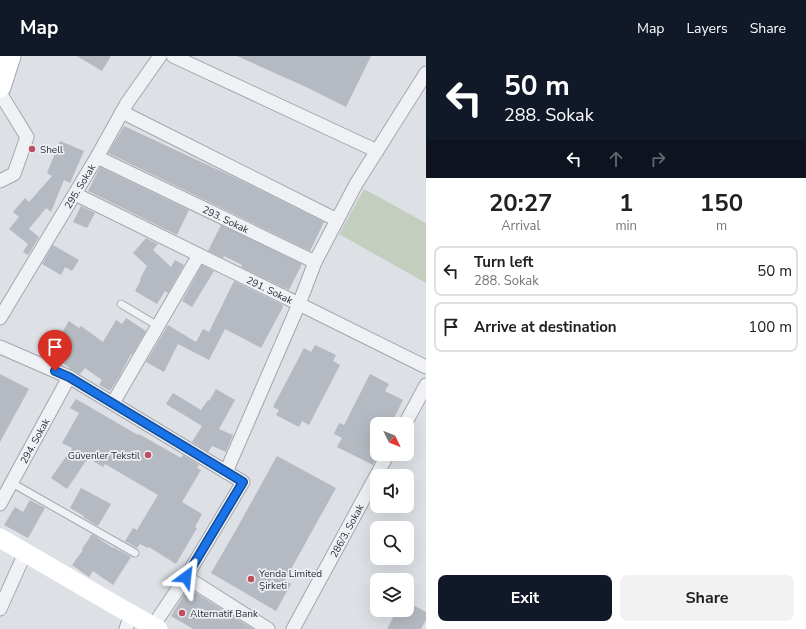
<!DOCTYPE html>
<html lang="en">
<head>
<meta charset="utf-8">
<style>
  body { margin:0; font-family:"Nunito Sans",sans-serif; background:#f2f2f2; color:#202124; height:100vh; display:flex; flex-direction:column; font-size:15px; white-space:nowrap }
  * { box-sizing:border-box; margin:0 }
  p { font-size:13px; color:#757577 }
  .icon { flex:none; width:22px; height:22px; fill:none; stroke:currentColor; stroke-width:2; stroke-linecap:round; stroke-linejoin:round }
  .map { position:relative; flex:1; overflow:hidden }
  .panel { display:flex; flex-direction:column; background:#fff; width:380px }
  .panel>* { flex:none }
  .banner { background:#111827; color:#fff; overflow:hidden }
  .needle { width:26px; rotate:133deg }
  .controls { position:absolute; left:370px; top:361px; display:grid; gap:8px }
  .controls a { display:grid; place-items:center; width:44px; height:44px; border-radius:8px; background:#fff; box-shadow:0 4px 16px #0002; font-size:20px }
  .pin { position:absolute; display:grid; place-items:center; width:34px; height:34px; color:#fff; margin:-41px -17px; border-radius:50% 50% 50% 0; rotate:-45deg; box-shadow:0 0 4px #0007 }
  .pin .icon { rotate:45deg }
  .me { position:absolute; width:44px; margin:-22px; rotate:30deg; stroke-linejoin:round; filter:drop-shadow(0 0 3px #0008) }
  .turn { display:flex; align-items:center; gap:14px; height:84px; padding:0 12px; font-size:18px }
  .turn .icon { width:52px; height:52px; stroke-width:2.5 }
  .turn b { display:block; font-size:28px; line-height:34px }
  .lanes { display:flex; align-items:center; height:38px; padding:0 12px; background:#0003; justify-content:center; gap:20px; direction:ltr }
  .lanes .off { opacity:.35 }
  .eta { display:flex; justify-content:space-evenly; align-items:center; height:68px; text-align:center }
  .eta b { font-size:24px; font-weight:700; line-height:28px }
  .primary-button { display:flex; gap:8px; margin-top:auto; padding:8px 12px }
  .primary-button a { flex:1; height:46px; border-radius:8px; background:#111827; color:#fff; font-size:16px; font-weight:700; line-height:46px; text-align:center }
  .primary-button a+a { background:#f2f2f2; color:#202124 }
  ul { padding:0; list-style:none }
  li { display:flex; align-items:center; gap:12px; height:50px; margin:0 8px 6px; padding:0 4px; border:2px solid #e0e0e0; border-radius:8px }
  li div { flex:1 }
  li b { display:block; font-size:15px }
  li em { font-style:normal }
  header { display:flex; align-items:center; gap:24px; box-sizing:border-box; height:56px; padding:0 20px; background:#111827; color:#fff }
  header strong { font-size:19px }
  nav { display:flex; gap:22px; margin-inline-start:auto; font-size:14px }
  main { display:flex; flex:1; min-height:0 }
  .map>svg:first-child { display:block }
  .green { fill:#c3cebf }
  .building { fill:#b5b9c1 }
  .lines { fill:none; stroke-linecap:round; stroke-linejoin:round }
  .lane-casing { stroke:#a3a7ae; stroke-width:9 }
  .street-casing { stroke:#a3a7ae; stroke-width:15 }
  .primary-casing { stroke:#9da5af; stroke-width:23 }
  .lane { stroke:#eff1f4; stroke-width:7 }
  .street { stroke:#eff1f4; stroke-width:13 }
  .secondary { stroke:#fff; stroke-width:19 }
  .primary { stroke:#fff; stroke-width:21 }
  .route-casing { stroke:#114b97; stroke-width:10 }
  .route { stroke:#1a73e8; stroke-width:7 }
  .poi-dot { fill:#bf4d60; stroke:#eceff3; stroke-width:1.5 }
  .labels { text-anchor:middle; stroke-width:3.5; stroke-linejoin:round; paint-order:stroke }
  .poi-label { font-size:10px; fill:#282f3a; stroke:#eceff3; text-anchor:start }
  .street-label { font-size:10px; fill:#282f3a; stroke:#eceff3 }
</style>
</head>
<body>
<header>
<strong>Map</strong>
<nav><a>Map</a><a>Layers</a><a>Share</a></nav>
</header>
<main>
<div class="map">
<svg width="426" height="573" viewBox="0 0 426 573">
  <rect width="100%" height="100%" fill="#dde0e5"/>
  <path class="green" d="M364,133L426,167V227L339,178Z"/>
  <g class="building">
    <path d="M77,0H111L102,15Z"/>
    <path d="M237,0H371L346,51L306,31Z"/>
    <path d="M124,70L242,125L324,166L310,195L108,97Z"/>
    <path d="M60,85L84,95L70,127L64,124L51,156L46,152L29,173L39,181L28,199L23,196L28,188L9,173L19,161L13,156L25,142L29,146L52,120L47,117Z"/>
    <path d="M100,111L189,154L177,179L88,135Z"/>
    <path d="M81,150L95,157L87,172L73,166Z"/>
    <path d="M221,169L302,208L289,234L241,211L242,209L224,200L223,202L208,195Z"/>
    <path d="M146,182L158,188L153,194L171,211L175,204L184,209L168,237L165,235L157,248L135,235L141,224L140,223L147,210L133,197Z"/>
    <path d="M53,189L79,204L72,215L65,211L61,219L42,208Z"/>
    <path d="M202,209L214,215L192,251L182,245Z"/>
    <path d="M234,225L283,249L282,250L283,251L261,292L225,273L209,304L178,288L164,316L146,306L168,269L196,286L203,273L209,276Z"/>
    <path d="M126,262L146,275L132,299L131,298L119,321L110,335L99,329L102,324L85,312L80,318L72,314L54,300L53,302L41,293L48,284L54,289L69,265L79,272L81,270L103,286L116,264L122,268Z"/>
    <path d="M315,289L336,299L333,305L340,309L309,369L302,365L299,371L276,359L279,354L273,351L304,292L311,296Z"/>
    <path d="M0,318L29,333L0,386Z"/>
    <path d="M370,318L389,328L385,335L403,344L391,368H377V401L373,409L337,391L342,382L334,378L339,367L344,369Z"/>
    <path d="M216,333L235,344L219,373L233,379L226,396L212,390L208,396L192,386L202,370L166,348L173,337L201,354L208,344L209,345Z"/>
    <path d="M76,343L138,379L139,378L181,402L183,399L199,409L197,412L201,414L182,446L202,458L195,471L197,472L176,508L149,491L148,492L140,488L137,492L125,485L133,472L137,474L158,439L105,408L103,411L88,402L67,433L51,422L72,392L62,387L79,357L70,352Z"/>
    <path d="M277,400L336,432L285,524L291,528L276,555L211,517L236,474Z"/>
    <path d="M81,432L111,448L98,470L83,461L84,460L70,452Z"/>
    <path d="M30,444L45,452L28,482L4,469L15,451L23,456Z"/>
    <path d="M92,478L113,492L114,491L119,495V494L131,501L113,529L93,515L89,521L72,509L83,494L82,493Z"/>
    <path d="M188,532L253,573H193L171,560Z"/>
    <path d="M407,546L426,556V564L421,573H387L397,554H407Z"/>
  </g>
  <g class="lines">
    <g class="lane-casing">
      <g id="lane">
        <path d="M121,248L158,270"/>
        <path d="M12,427L135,497"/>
      </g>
    </g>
    <g class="street-casing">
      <g id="street">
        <path d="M173,0L377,95"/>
        <path d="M0,37L27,81L14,118L0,125"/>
        <path d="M122,56L337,164"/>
        <path id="s1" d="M97,101L315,206L299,248L426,311"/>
        <path id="s2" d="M75,138L299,248L226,416"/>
        <path d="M315,206L356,128L426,17"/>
        <path id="s3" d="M0,262L97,101L127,47L160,0"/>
        <path d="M0,291L69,321L243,426L186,521L153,570"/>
        <path d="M113,347L199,199"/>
        <path d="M405,368L426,329"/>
        <path id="s4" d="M0,448L69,321"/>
        <path d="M186,521L268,573"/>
        <path d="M0,553L25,497"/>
        <path d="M126,573L131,558"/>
        <path id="s5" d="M293,573L388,398"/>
      </g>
    </g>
    <g class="primary-casing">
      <path id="primary" d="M0,31L10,0"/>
    </g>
    <use href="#lane" class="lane"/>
    <use href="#street" class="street"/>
    <path class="secondary" d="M0,482L122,553L158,573"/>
    <use href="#primary" class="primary"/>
  </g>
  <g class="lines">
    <g class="route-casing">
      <path id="route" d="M55,315L69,321L243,426L186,521"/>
    </g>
    <use href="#route" class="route"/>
  </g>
  <g class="poi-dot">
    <circle cx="32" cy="93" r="4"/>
    <circle cx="148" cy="399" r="4"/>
    <circle cx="251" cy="523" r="4"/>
    <circle cx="182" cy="557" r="4"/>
  </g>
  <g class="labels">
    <g class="poi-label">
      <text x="40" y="97">Shell</text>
      <text x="140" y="403" text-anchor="end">Güvenler Tekstil</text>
      <text x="259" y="521">Yenda Limited<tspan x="259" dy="12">Şirketi</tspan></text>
      <text x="190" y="561">Alternatif Bank</text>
    </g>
    <g class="street-label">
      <text dy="4" stroke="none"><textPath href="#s3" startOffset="154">295. Sokak</textPath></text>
      <text dy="4" stroke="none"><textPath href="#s1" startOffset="143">293. Sokak</textPath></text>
      <text dy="4" stroke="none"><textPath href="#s2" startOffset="217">291. Sokak</textPath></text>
      <text dy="4" stroke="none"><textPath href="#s4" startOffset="72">294. Sokak</textPath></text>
      <text dy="4" stroke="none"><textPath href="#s5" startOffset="112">286/3. Sokak</textPath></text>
    </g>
  </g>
</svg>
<div class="controls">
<a><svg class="needle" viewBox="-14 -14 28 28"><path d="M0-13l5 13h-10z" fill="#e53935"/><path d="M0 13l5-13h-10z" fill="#757577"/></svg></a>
<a><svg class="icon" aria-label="sound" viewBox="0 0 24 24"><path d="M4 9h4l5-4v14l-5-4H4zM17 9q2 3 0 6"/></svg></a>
<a><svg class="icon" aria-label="search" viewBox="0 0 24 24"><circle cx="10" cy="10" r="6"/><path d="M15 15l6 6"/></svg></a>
<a><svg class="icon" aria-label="layers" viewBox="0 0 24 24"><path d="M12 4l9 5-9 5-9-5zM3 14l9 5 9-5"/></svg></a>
</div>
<div class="pin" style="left:55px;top:315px;background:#d93025"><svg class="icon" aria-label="arrive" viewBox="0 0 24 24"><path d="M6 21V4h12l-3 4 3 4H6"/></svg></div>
<svg class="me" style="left:186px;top:521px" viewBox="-20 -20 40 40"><path d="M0-17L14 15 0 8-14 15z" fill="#1a73e8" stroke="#fff" stroke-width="4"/></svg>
</div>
<section class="panel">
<div class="banner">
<div class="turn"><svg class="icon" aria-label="left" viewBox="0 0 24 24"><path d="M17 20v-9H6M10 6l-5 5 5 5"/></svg><div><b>50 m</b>288. Sokak</div></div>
<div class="lanes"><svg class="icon" aria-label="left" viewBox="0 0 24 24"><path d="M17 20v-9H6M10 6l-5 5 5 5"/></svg><svg class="icon off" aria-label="ahead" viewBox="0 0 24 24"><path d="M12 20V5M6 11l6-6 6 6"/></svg><svg class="icon off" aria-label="right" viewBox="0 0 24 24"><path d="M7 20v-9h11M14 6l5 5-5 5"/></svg></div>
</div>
<div class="eta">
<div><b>20:27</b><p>Arrival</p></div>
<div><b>1</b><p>min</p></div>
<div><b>150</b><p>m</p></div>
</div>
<ul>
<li><svg class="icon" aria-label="left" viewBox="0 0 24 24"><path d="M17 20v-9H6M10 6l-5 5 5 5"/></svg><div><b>Turn left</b><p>288. Sokak</p></div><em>50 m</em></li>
<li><svg class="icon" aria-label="arrive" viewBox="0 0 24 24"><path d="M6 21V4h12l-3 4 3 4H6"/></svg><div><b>Arrive at destination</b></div><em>100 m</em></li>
</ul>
<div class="primary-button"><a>Exit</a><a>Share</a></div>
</section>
</main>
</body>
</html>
